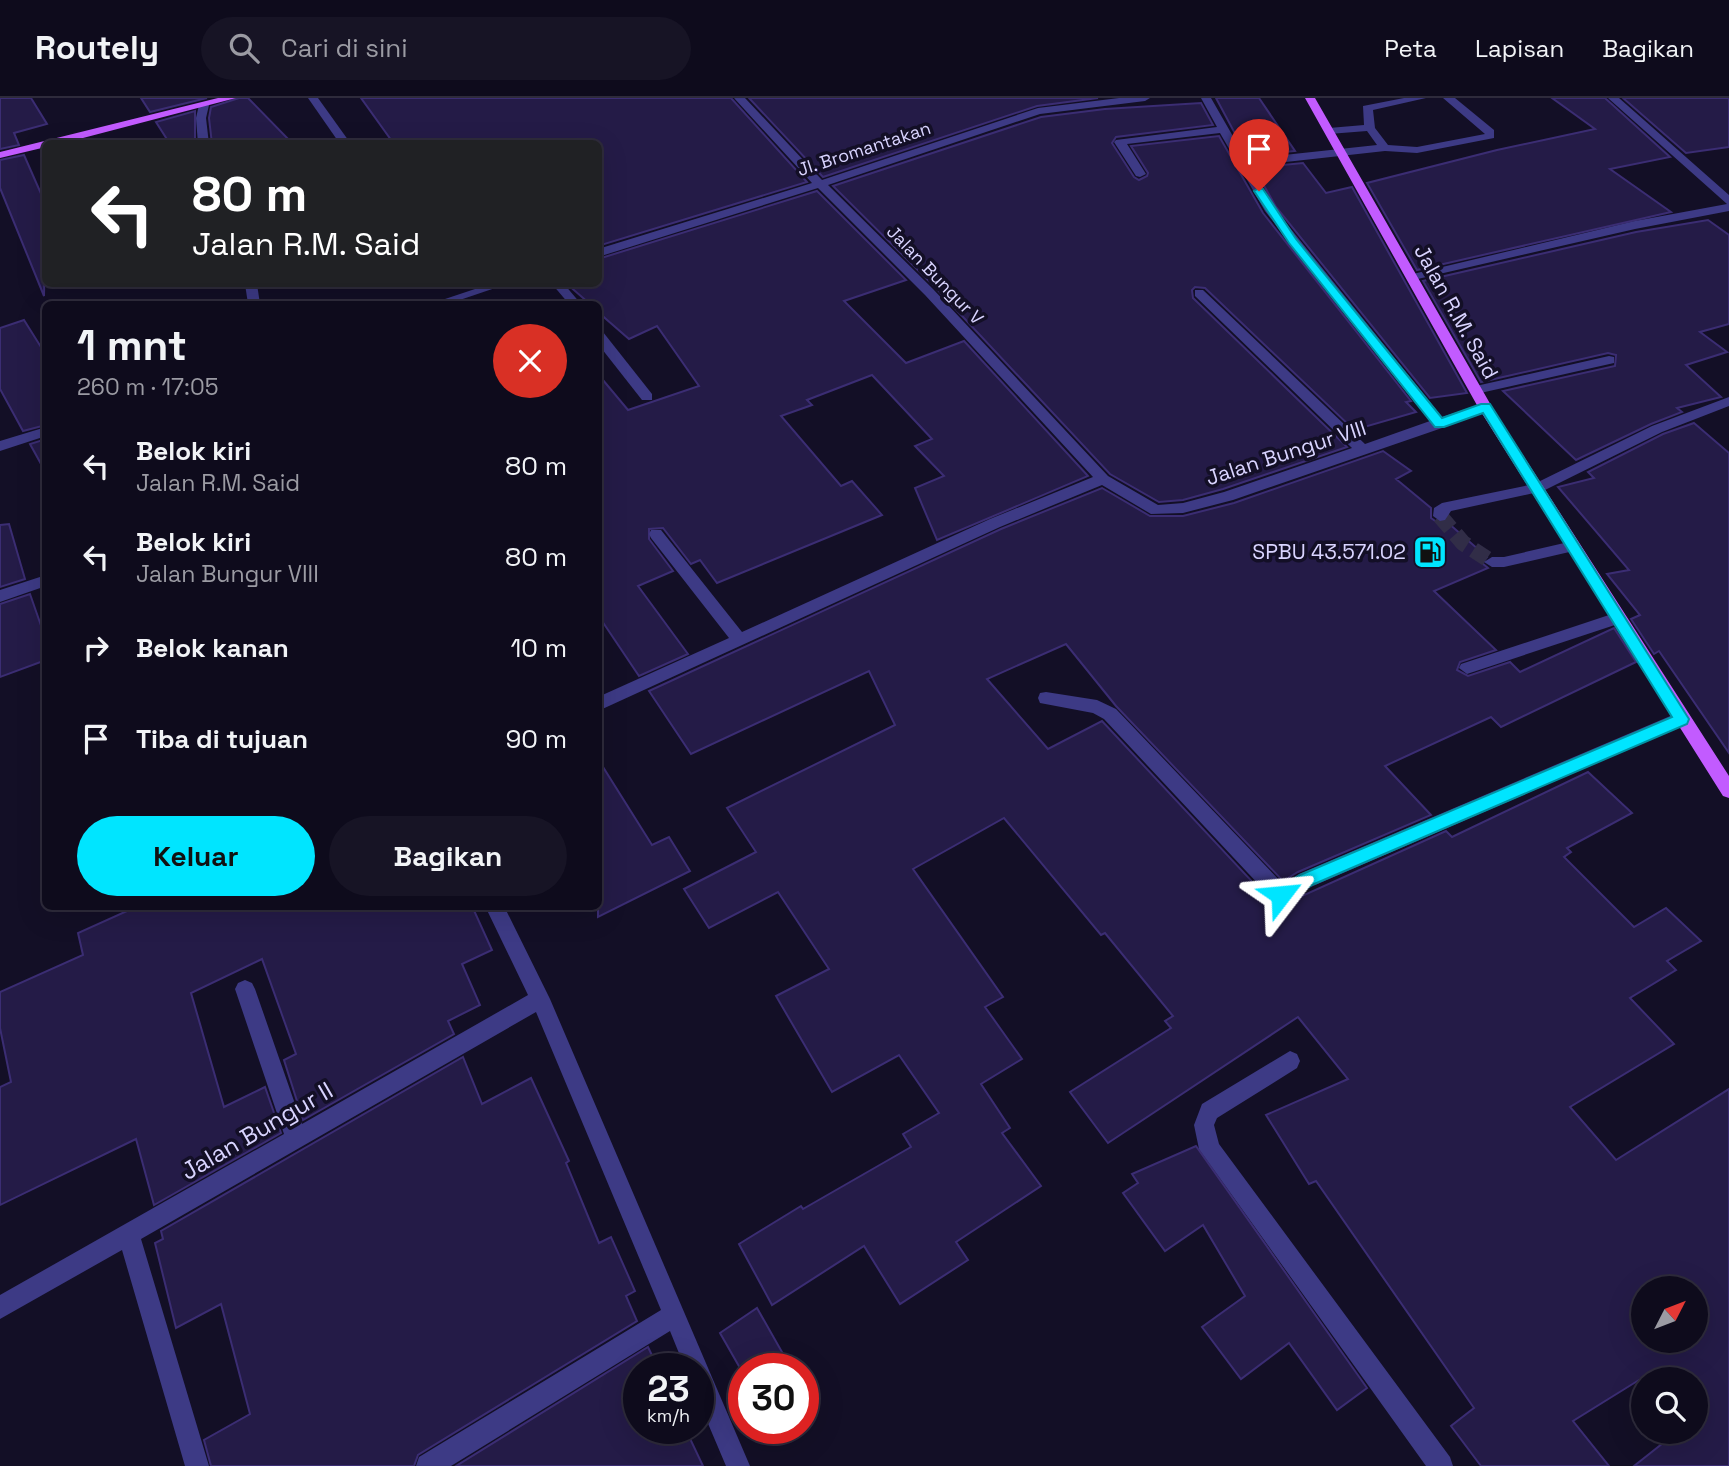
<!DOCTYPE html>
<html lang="id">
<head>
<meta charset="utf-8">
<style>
  body { margin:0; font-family:"Space Grotesk",sans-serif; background:#171425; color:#f1f3f6; height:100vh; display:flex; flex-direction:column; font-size:26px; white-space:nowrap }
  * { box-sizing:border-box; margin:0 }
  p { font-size:23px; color:#9b9ba3 }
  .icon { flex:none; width:38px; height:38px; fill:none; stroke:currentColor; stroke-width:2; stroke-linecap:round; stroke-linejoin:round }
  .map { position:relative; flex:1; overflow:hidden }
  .details { position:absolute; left:42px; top:203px; width:560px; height:609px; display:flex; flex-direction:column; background:#0e0b1c; border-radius:10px; box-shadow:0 7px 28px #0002,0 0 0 2px #2e2b3b }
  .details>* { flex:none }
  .top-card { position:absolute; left:42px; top:42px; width:560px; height:147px; border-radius:10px; box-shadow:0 7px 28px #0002,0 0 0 2px #2e2b3b; background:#202124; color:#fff; overflow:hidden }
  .needle { width:46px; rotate:48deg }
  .fabs { position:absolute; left:1631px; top:1178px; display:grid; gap:14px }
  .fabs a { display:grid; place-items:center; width:77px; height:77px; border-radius:50%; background:#0e0b1c; box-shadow:0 7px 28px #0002,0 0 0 2px #2e2b3b; font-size:35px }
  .speed { position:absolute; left:623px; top:1255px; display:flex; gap:14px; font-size:35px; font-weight:700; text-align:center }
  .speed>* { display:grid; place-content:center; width:91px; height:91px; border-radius:50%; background:#0e0b1c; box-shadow:0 7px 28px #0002,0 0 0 2px #2e2b3b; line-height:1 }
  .speed small { font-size:18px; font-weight:400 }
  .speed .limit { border:10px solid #d22; background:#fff; color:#111 }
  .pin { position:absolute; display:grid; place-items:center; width:60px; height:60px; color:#fff; margin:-72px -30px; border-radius:50% 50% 50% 0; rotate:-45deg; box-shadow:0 0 7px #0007 }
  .pin .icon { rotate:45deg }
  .me { position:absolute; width:77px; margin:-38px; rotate:61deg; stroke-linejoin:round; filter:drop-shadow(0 0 5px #0008) }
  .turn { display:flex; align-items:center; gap:24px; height:147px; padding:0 35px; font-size:32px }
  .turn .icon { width:91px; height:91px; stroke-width:2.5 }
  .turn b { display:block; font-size:49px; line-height:60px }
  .round { display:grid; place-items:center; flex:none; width:74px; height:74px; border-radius:37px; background:#171425 }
  .headline { display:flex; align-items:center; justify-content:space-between; height:119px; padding:0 35px }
  h1 { font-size:42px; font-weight:800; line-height:52px }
  .cta { display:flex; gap:14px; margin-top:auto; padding:14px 35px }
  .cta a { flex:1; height:80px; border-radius:42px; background:#00e5ff; color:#111; font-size:28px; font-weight:800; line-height:80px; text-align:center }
  .cta a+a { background:#171425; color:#f1f3f6 }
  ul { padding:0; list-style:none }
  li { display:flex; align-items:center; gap:21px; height:91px; padding:0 35px }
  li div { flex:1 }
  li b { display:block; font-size:26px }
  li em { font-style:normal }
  header { display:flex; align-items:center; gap:42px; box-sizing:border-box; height:98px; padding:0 35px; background:#0e0b1c; border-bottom:2px solid #2e2b3b }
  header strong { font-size:33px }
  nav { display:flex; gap:38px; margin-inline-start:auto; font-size:24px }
  .search { width:490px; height:63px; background:#171425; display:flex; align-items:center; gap:18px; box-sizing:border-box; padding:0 24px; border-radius:38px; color:#9b9ba3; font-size:26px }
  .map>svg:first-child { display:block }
  .building { fill:#241b47; stroke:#3b2d73; stroke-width:2; fill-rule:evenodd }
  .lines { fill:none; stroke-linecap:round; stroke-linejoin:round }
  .minor-tunnel { stroke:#312d47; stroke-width:16; stroke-dasharray:16 8; stroke-linecap:butt }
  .minor { fill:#3d3a85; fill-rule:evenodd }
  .major { fill:#c25bff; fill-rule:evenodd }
  .route { fill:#00e5ff; stroke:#0095a6; stroke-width:2 }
  .labels { text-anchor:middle; stroke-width:7; stroke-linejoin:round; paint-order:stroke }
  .far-street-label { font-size:18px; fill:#d9d4ff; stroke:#130f26 }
  .street-label { font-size:21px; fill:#d9d4ff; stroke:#130f26 }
  .poi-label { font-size:21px; fill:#d9d4ff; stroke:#130f26; text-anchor:end }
  .near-street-label { font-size:24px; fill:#d9d4ff; stroke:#130f26 }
</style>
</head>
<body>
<header>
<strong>Routely</strong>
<div class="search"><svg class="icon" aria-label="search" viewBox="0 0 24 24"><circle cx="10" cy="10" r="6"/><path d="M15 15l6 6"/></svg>Cari di sini</div>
<nav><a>Peta</a><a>Lapisan</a><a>Bagikan</a></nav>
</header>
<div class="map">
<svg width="1729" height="1368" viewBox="0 0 1729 1368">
  <rect width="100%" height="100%" fill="#130f26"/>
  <g class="building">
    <path d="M0,0H31L47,26L14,35L19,47L0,51Z"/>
    <path d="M141,0H207L150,14Z"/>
    <path d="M239,0H248L293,46H212L209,20L211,9Z"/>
    <path d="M361,0H731L807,84L598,148V46H394Z"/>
    <path d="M749,0H1098L1037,8L823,79Z"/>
    <path d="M1216,0H1259L1295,53L1247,58Z"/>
    <path d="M1552,0H1605L1670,59L1610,71L1671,114L1417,172L1367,85L1497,52L1595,31Z"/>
    <path d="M1623,0H1729V49L1686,55Z"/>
    <path d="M1201,5L1213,27L1116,39L1112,45L1134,79L1139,82L1147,78L1148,75L1131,48L1219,38L1263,115L1411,303L1406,304L1416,314L1354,332L1205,190L1195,189L1192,192L1193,200L1347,349L1223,391L1183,402L1159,404L1110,376L935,189L833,88L1041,19L1105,11Z"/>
    <path d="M195,13V46H170L156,24Z"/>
    <path d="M24,57L46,107L44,198L0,90V62Z"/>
    <path d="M1303,65L1326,95L1352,89L1467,295L1430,300L1276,109L1254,70Z"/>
    <path d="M817,93L906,182L844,203L906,265L964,243L1088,378L937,442L915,390L944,378L915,348L932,341L872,277L807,302L812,307L781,318L841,388L852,383L882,417L717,485L700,462L691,466L663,430L649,431V441L673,473L638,488L688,556L639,578L598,517V276L628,312L699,288L657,228L629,241L598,214V206H590L567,186H598V161Z"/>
    <path d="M1708,122L1729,137V226L1700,234L1727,254L1686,267L1721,299L1677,310L1682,314L1651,326L1576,362L1503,293L1615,268L1616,257L1608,255L1481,284L1423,183L1636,134Z"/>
    <path d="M24,222L46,257V327L23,333L0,291V230Z"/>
    <path d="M1694,325L1729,355V655L1659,553L1654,556L1631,521L1640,517L1607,476L1629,472L1558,389L1594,380L1588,374L1663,336Z"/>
    <path d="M46,341V375L30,346Z"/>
    <path d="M1383,353L1411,373L1396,381L1431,410V420L1438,425L1447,424L1487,459L1482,465L1488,470L1434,493L1496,552L1460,564L1457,572L1468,578L1510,564L1520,574L1614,530L1636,564L1501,629L1491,619L1385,668L1431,717L1298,774L1283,783L1116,608L1066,546L987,581L1048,651L1102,623L1272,805L1280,808L1446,733L1452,739L1588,674L1632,715L1567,750L1571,754L1564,759L1634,829L1666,810L1701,843L1667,863L1676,872L1630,900L1674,946L1570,1009L1616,1062L1729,991V1368H1634L1677,1334H1696V1281H1643V1288L1639,1282L1573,1323L1609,1368H1481L1451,1328L1474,1310L1316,1083L1309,1086L1266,1017L1348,981L1298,919L1108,1045L1070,994L1171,930L1165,923L1173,918L1105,835L1101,837L1004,720L913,771L1003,899L985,909L1022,961L981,986L1010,1030L1002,1035L1041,1088L956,1144L968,1162L900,1206L864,1148L772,1207L739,1146L801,1108L803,1111L911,1049L903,1036L939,1015L899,957L832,994L776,898L829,871L778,794L709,830L684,791L756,754L727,710L895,627L869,573L691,656L649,593L1001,431L1102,390L1150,418H1183L1234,405ZM1643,1190H1696V1242H1643Z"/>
    <path d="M9,426L25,481L0,489V427Z"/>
    <path d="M30,496L46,542V562L0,579V506Z"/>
    <path d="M598,661L652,747L669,739L690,773L598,819Z"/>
    <path d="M138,808H472L492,852L462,866L480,907L448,923L454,936L303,1022L284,962L296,956L262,861L191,895L224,1009L265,989L281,1035L154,1107L136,1041L0,1107V989L11,984L0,930V894L83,857L78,835Z"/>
    <path d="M463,959L482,1006L531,980L569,1063L566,1065L599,1145L611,1139L635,1193L626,1198L637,1223L418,1357L414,1368H211L204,1342L250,1316L221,1206L176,1230L155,1145L163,1141L161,1133Z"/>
    <path d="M1196,1048L1367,1290L1337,1312L1289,1245L1241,1281L1202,1229L1245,1198L1203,1127L1165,1153L1123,1095L1138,1085L1132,1076Z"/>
    <path d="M757,1210L791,1270H740L720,1235Z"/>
    <path d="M648,1249L658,1270H639V1330H685L703,1368H456Z"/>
  </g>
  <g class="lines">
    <path class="minor-tunnel" d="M1440,418L1463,445L1492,464"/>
    <g class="minor">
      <path d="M308,0H318L351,46H340Z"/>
      <path d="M734,0H745L822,82L1038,10L1119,0H1150L1145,3L1040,16L828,87L933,191L1108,378L1158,407L1183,405L1224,394L1352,350L1195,198V192H1203L1365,346L1430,323L1265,113L1220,35L1127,46L1146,76L1140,79L1136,78L1114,44L1116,42L1217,29L1201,0H1211L1246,61L1377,47L1367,33L1329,36L1324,33L1329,30L1364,27L1363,8L1404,0H1426L1373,12L1375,30L1388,47L1417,49L1485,36L1443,0H1455L1494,32V40L1417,55L1385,53L1250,68L1274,110L1442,319L1485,305L1492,309L1445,329L1233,402L1183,415L1151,416L1102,387L1000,429L598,613V599L729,540L651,440L649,436L651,432H661L742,534L990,421L1093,379L925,197L818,90L598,159V151L812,85Z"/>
      <path d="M1608,0H1619L1729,97V113L1635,131L1409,183L1407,180L1413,176L1635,123L1727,106Z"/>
      <path d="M204,4L209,7L206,20L209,46H198L196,20L199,7Z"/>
      <path d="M245,186H257L260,206H248Z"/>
      <path d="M490,186H507L448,206H430Z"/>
      <path d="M552,186H564L581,206H569Z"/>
      <path d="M598,233L603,234L652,296V302H642L598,246Z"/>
      <path d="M1609,258L1614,259V265L1476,296L1469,292L1476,288Z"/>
      <path d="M1729,299V308L1662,334L1543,393L1451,413L1445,422L1440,423L1433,418L1434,410L1442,405L1534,386L1652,328Z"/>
      <path d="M46,329V338L0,353V343Z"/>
      <path d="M1573,443L1581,448L1578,452L1504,469H1492L1484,464L1492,459H1504Z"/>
      <path d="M46,477V488L0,504V492Z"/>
      <path d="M1618,514L1624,516L1626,520L1624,524L1467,576L1459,570L1461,566Z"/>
      <path d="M1046,594L1097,602L1116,611L1283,786L1299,776L1675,616H1687L1689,621L1687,626L1313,788L1281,805L1274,803L1104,621L1093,615L1040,605L1038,600L1040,595Z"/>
      <path d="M485,808H504L550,901L750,1368H726L698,1302V1270H685L670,1233L451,1368H416L419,1359L661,1212L536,914L141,1141L209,1368H185L122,1152L0,1221V1197L284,1036L235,891L238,885L245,882L252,885L255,891L302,1026L528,897Z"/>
      <path d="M1290,953L1297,956L1300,963L1297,970L1217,1020L1214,1027L1219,1046L1450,1359L1453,1368H1426L1199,1051L1194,1027L1202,1006Z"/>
    </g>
    <g class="major">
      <path d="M218,0H236L60,46H46V49L0,60V54Z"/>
      <path d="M1305,0H1315L1492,309L1729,678V700L1723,698L1478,309Z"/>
    </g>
  </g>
  <path class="route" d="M1259,90L1263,91L1296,141L1442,320L1481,306H1490L1689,621L1687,626L1312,787L1281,804L1275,802L1273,797L1275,792L1300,777L1672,619L1483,315L1444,329H1435L1289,145L1254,93Z"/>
  <defs>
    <g id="fuel-square" transform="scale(1.75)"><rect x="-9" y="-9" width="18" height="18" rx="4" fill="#00e5ff" stroke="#130f26"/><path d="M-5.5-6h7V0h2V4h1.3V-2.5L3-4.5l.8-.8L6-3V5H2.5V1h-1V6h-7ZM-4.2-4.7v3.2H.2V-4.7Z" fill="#111"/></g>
  </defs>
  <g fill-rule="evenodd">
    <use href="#fuel-square" x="1430" y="454"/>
  </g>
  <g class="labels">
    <g class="far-street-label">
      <text transform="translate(864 51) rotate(-18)" y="6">Jl. Bromantakan</text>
      <text transform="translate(935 177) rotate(46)" y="6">Jalan Bungur V</text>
    </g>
    <g class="street-label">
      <text transform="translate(1456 214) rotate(61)" y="7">Jalan R.M. Said</text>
      <text transform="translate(1286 355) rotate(-18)" y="7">Jalan Bungur VIII</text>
    </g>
    <g class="poi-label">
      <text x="1406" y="461">SPBU 43.571.02</text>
    </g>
    <g class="near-street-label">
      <text transform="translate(257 1033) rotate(-30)" y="8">Jalan Bungur II</text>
    </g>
  </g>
</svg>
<div class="fabs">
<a><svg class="needle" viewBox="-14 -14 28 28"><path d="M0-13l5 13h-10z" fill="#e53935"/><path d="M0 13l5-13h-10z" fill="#9b9ba3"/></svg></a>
<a><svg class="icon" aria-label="search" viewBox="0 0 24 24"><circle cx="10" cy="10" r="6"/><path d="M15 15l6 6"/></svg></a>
</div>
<div class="speed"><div>23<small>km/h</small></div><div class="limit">30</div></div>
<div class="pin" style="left:1259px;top:93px;background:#d93025"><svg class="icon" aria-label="arrive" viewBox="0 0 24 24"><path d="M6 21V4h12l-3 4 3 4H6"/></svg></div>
<svg class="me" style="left:1281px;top:797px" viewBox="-20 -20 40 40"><path d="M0-17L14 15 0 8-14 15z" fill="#00e5ff" stroke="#fff" stroke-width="4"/></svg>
<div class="top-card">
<div class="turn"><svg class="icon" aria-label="left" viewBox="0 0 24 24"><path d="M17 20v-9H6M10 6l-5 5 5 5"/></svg><div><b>80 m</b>Jalan R.M. Said</div></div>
</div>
<section class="details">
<div class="headline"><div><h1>1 mnt</h1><p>260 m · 17:05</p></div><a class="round" style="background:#d93025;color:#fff"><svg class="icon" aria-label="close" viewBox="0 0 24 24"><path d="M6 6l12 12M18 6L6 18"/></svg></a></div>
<ul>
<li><svg class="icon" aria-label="left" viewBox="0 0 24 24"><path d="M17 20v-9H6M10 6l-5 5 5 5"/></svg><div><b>Belok kiri</b><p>Jalan R.M. Said</p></div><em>80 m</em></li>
<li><svg class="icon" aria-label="left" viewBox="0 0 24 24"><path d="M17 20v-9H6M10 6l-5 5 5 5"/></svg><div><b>Belok kiri</b><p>Jalan Bungur VIII</p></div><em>80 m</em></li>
<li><svg class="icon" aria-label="right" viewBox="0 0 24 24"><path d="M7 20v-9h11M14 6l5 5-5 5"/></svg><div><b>Belok kanan</b></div><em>10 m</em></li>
<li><svg class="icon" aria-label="arrive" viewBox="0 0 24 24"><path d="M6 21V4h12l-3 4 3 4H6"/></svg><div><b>Tiba di tujuan</b></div><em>90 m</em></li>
</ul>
<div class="cta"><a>Keluar</a><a>Bagikan</a></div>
</section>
</div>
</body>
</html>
